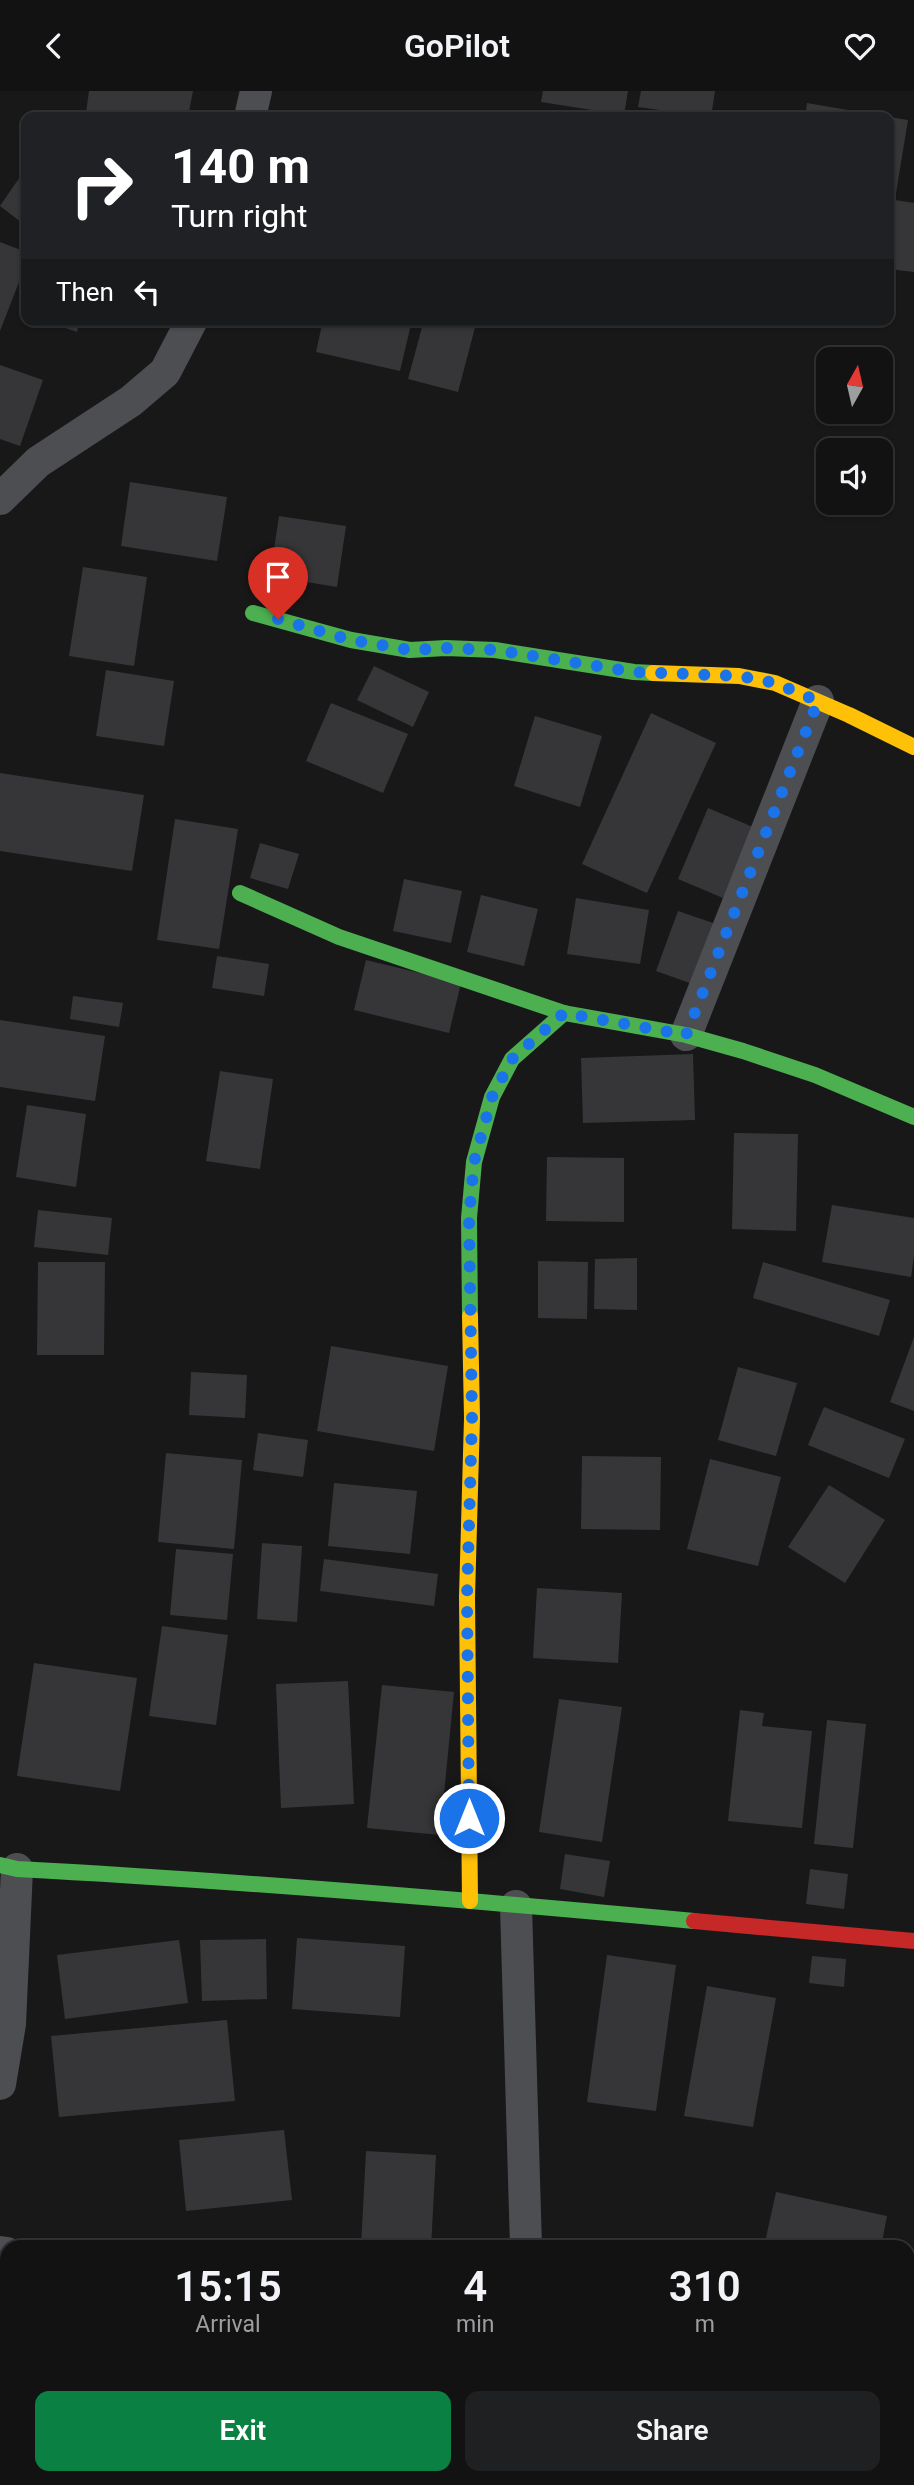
<!DOCTYPE html>
<html lang="en">
<head>
<meta charset="utf-8">
<style>
  body { margin:0; font-family:Roboto,sans-serif; background:#1f2021; color:#f1f3f6; height:100vh; display:flex; flex-direction:column; font-size:26px; white-space:nowrap }
  * { box-sizing:border-box; margin:0 }
  p { font-size:23px; color:#9c9ea0 }
  .icon { flex:none; width:38px; height:38px; fill:none; stroke:currentColor; stroke-width:2; stroke-linecap:round; stroke-linejoin:round }
  .map { position:relative; flex:1; overflow:hidden }
  .details { position:absolute; left:0px; top:2149px; width:915px; height:245px; display:flex; flex-direction:column; background:#121213; border-radius:21px 21px 0 0; box-shadow:0 2px 5px #0004,0 0 0 2px #313233 }
  .details>* { flex:none }
  .hud { position:absolute; left:21px; top:21px; width:873px; height:214px; border-radius:14px; box-shadow:0 2px 5px #0004,0 0 0 2px #313233; background:#202124; color:#fff; overflow:hidden }
  .needle { width:46px; rotate:8deg }
  .buttons { position:absolute; left:816px; top:256px; display:grid; gap:14px }
  .buttons a { display:grid; place-items:center; width:77px; height:77px; border-radius:14px; background:#121213; box-shadow:0 2px 5px #0004,0 0 0 2px #313233; font-size:35px }
  .pin { position:absolute; display:grid; place-items:center; width:60px; height:60px; color:#fff; margin:-72px -30px; border-radius:50% 50% 50% 0; rotate:-45deg; box-shadow:0 0 7px #0007 }
  .pin .icon { rotate:45deg }
  .me { position:absolute; width:77px; margin:-38px; rotate:0deg; stroke-linejoin:round; filter:drop-shadow(0 0 5px #0008) }
  .turn { display:flex; align-items:center; gap:24px; height:147px; padding:0 35px; font-size:32px }
  .turn .icon { width:91px; height:91px; stroke-width:2.5 }
  .turn b { display:block; font-size:49px; line-height:60px }
  .then { display:flex; align-items:center; height:66px; padding:0 35px; background:#0003; gap:14px; font-size:26px }
  .eta { display:flex; justify-content:space-evenly; align-items:center; height:119px; text-align:center }
  .eta b { font-size:42px; font-weight:600; line-height:49px }
  .cta { display:flex; gap:14px; margin-top:auto; padding:14px 35px }
  .cta a { flex:1; height:80px; border-radius:14px; background:#0b8043; color:#fff; font-size:28px; font-weight:600; line-height:80px; text-align:center }
  .cta a+a { background:#1f2021; color:#f1f3f6 }
  header { display:flex; justify-content:space-between; align-items:center; height:91px; padding:0 35px; background:#121213; font-size:32px; font-weight:600 }
  .map>svg:first-child { display:block }
  .building { fill:#363638 }
  .lines { fill:none; stroke-linecap:round; stroke-linejoin:round }
  .street { stroke:#4d4e51; stroke-width:32 }
  .fast { stroke:#4caf50; stroke-width:16 }
  .slow { stroke:#ffc107; stroke-width:16 }
  .jam { stroke:#c62828; stroke-width:16 }
  .route { stroke:#1a73e8; stroke-width:12; stroke-dasharray:0 21.6 }
</style>
</head>
<body>
<header><svg class="icon" aria-label="back" viewBox="0 0 24 24"><path d="M15 5l-7 7 7 7"/></svg>GoPilot<svg class="icon" aria-label="heart" viewBox="0 0 24 24"><path d="M12 20l-8-8c-3-5 5-10 8-4 3-6 11-1 8 4z"/></svg></header>
<div class="map">
<svg width="914" height="2394" viewBox="0 0 914 2394">
  <rect width="100%" height="100%" fill="#181819"/>
  <g class="building">
    <path d="M89,0H193L188,26H112L86,22Z"/>
    <path d="M543,0H628L624,24L541,11Z"/>
    <path d="M641,0H715L711,26L638,16Z"/>
    <path d="M807,12L883,25V26H805Z"/>
    <path d="M889,26L908,29L896,102L889,101Z"/>
    <path d="M26,77V135L0,115Z"/>
    <path d="M895,109L914,112V181L889,178V153Z"/>
    <path d="M0,151L26,161V173L0,240Z"/>
    <path d="M43,229H80L77,241Z"/>
    <path d="M323,229H412L400,280L316,261Z"/>
    <path d="M424,229H477L458,301L408,288Z"/>
    <path d="M0,274L43,289L20,355L0,348Z"/>
    <path d="M130,391L227,406L217,470L121,455Z"/>
    <path d="M279,425L346,435L337,496L270,485Z"/>
    <path d="M83,476L147,486L134,575L69,565Z"/>
    <path d="M374,575L429,601L413,636L357,609Z"/>
    <path d="M106,579L174,590L164,655L96,645Z"/>
    <path d="M331,612L408,643L383,702L306,670Z"/>
    <path d="M651,622L716,652L647,802L582,773Z"/>
    <path d="M535,625L602,645L580,716L514,695Z"/>
    <path d="M0,682L144,704L132,780L0,760Z"/>
    <path d="M708,717L753,736L723,807L678,788Z"/>
    <path d="M175,728L238,738L219,858L157,849Z"/>
    <path d="M260,752L299,763L288,798L250,787Z"/>
    <path d="M404,788L462,800L451,852L393,840Z"/>
    <path d="M481,804L538,818L524,875L467,861Z"/>
    <path d="M576,807L649,819L640,873L567,863Z"/>
    <path d="M678,820L719,834L698,895L656,880Z"/>
    <path d="M217,865L269,873L264,905L212,897Z"/>
    <path d="M366,869L461,892L449,942L354,919Z"/>
    <path d="M73,905L123,912L119,936L70,928Z"/>
    <path d="M0,929L105,945L95,1010L0,996Z"/>
    <path d="M693,963L695,1029L583,1032L581,967Z"/>
    <path d="M220,980L273,988L260,1078L206,1070Z"/>
    <path d="M27,1014L86,1023L76,1096L16,1086Z"/>
    <path d="M734,1042L798,1043L796,1140L732,1138Z"/>
    <path d="M547,1066L624,1067V1131L546,1130Z"/>
    <path d="M832,1114L914,1127V1165L911,1186L822,1171Z"/>
    <path d="M38,1119L112,1127L108,1164L34,1156Z"/>
    <path d="M637,1167V1219L594,1218L595,1168Z"/>
    <path d="M538,1170L588,1171L587,1228L538,1227Z"/>
    <path d="M38,1171H105L104,1264H37Z"/>
    <path d="M763,1171L890,1209L879,1245L753,1207Z"/>
    <path d="M914,1246V1320L890,1311Z"/>
    <path d="M331,1255L448,1275L434,1360L317,1340Z"/>
    <path d="M738,1276L797,1292L776,1365L718,1349Z"/>
    <path d="M191,1281L247,1284L245,1327L189,1324Z"/>
    <path d="M824,1316L905,1348L889,1387L808,1354Z"/>
    <path d="M258,1342L308,1349L303,1386L253,1379Z"/>
    <path d="M166,1362L242,1369L234,1458L158,1451Z"/>
    <path d="M582,1365L661,1366L660,1439L581,1438Z"/>
    <path d="M710,1368L781,1386L758,1475L687,1458Z"/>
    <path d="M334,1392L417,1400L410,1463L328,1455Z"/>
    <path d="M829,1394L885,1429L845,1492L788,1456Z"/>
    <path d="M262,1452L302,1455L297,1531L257,1528Z"/>
    <path d="M176,1458L233,1463L227,1529L170,1524Z"/>
    <path d="M324,1468L438,1483L434,1515L320,1500Z"/>
    <path d="M537,1497L622,1502L618,1572L533,1567Z"/>
    <path d="M162,1535L228,1544L216,1634L149,1625Z"/>
    <path d="M34,1572L137,1587L120,1700L17,1685Z"/>
    <path d="M348,1590L354,1713L281,1717L276,1593Z"/>
    <path d="M382,1594L454,1601L440,1744L367,1737Z"/>
    <path d="M559,1608L622,1616L602,1751L539,1741Z"/>
    <path d="M740,1619L764,1622L762,1635L812,1640L802,1737L728,1730Z"/>
    <path d="M827,1629L866,1633L853,1757L814,1753Z"/>
    <path d="M565,1763L610,1770L604,1806L560,1798Z"/>
    <path d="M810,1778L848,1783L844,1818L806,1813Z"/>
    <path d="M297,1847L405,1855L400,1926L292,1918Z"/>
    <path d="M266,1848L267,1908L202,1910L200,1849Z"/>
    <path d="M179,1849L188,1912L65,1928L57,1864Z"/>
    <path d="M607,1864L676,1874L656,2020L587,2011Z"/>
    <path d="M812,1865L846,1868L844,1896L809,1892Z"/>
    <path d="M707,1895L776,1907L753,2036L684,2025Z"/>
    <path d="M227,1929L235,2010L59,2026L51,1945Z"/>
    <path d="M284,2039L292,2109L186,2120L179,2049Z"/>
    <path d="M366,2060L436,2064L431,2156H361Z"/>
    <path d="M776,2101L887,2125L881,2156H764Z"/>
    <path d="M58,2387H110L109,2394H56Z"/>
    <path d="M226,2387H307L308,2394H227Z"/>
    <path d="M624,2387H718V2389L673,2394H624Z"/>
  </g>
  <g class="lines">
    <g class="street">
      <path d="M250,26L256,0"/>
      <path d="M0,408L38,371L131,310L165,281L192,229"/>
      <path d="M686,944L818,610"/>
      <path d="M516,1815L526,2156"/>
      <path d="M0,1993L10,1933L17,1778"/>
      <path d="M0,2161L7,2162"/>
      <path d="M148,2387V2394"/>
      <path d="M552,2387L553,2394"/>
    </g>
    <g class="fast">
      <path d="M253,522L351,549L410,559L446,557L495,559L634,581L653,582"/>
      <path d="M240,802L339,846L564,922L686,944L743,960L815,984L914,1026"/>
      <path d="M470,1225L469,1127L474,1071L492,1006L512,968L564,922"/>
      <path d="M0,1774L17,1778C243,1790 468,1809 694,1830"/>
    </g>
    <g class="slow">
      <path d="M653,582L739,585L775,592L849,624L914,656"/>
      <path d="M470,1810L467,1506L472,1327L470,1225"/>
    </g>
    <path class="jam" d="M694,1830L914,1850"/>
  </g>
  <g class="lines">
    <path class="route" d="M278,528L351,549L410,559L446,557L495,559L634,581L739,585L775,592L818,610L686,944L564,922L512,968L492,1006L474,1071L469,1127L472,1327L467,1506L469,1727"/>
  </g>
</svg>
<div class="buttons">
<a><svg class="needle" viewBox="-14 -14 28 28"><path d="M0-13l5 13h-10z" fill="#e53935"/><path d="M0 13l5-13h-10z" fill="#9c9ea0"/></svg></a>
<a><svg class="icon" aria-label="sound" viewBox="0 0 24 24"><path d="M4 9h4l5-4v14l-5-4H4zM17 9q2 3 0 6"/></svg></a>
</div>
<div class="pin" style="left:278px;top:528px;background:#d93025"><svg class="icon" aria-label="arrive" viewBox="0 0 24 24"><path d="M6 21V4h12l-3 4 3 4H6"/></svg></div>
<svg class="me" style="left:469px;top:1727px" viewBox="-20 -20 40 40"><circle r="17" fill="#1a73e8" stroke="#fff" stroke-width="3"/><path d="M0-11L8 9 0 5-8 9z" fill="#fff"/></svg>
<div class="hud">
<div class="turn"><svg class="icon" aria-label="right" viewBox="0 0 24 24"><path d="M7 20v-9h11M14 6l5 5-5 5"/></svg><div><b>140 m</b>Turn right</div></div>
<div class="then">Then<svg class="icon" aria-label="left" viewBox="0 0 24 24"><path d="M17 20v-9H6M10 6l-5 5 5 5"/></svg></div>
</div>
<section class="details">
<div class="eta">
<div><b>15:15</b><p>Arrival</p></div>
<div><b>4</b><p>min</p></div>
<div><b>310</b><p>m</p></div>
</div>
<div class="cta"><a>Exit</a><a>Share</a></div>
</section>
</div>
</body>
</html>
